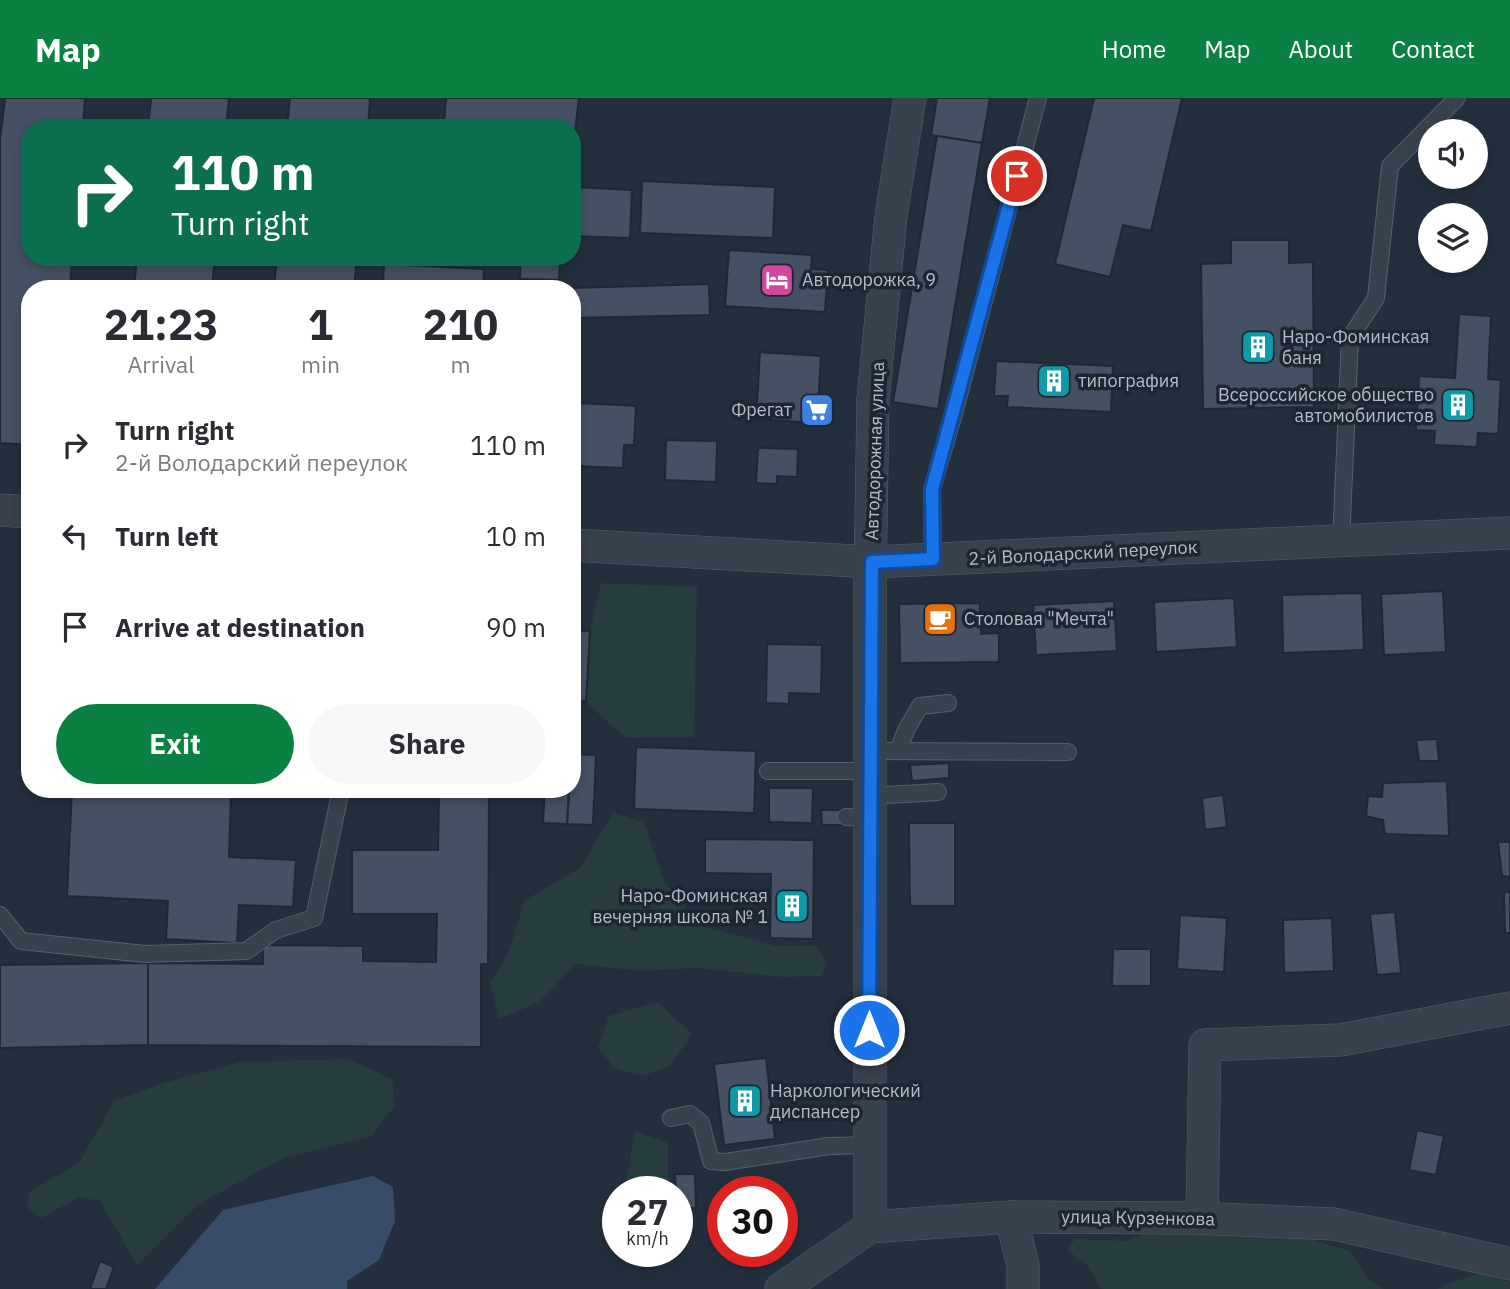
<!DOCTYPE html>
<html lang="en">
<head>
<meta charset="utf-8">
<style>
  body { margin:0; font-family:"IBM Plex Sans",sans-serif; background:#f7f7f7; color:#2b2b33; height:100vh; display:flex; flex-direction:column; font-size:26px; white-space:nowrap }
  * { box-sizing:border-box; margin:0 }
  p { font-size:23px; color:#7c7c81 }
  .icon { flex:none; width:38px; height:38px; fill:none; stroke:currentColor; stroke-width:2; stroke-linecap:round; stroke-linejoin:round }
  .map { position:relative; flex:1; overflow:hidden }
  .drawer { position:absolute; left:21px; top:182px; width:560px; height:518px; display:flex; flex-direction:column; background:#fff; border-radius:28px; box-shadow:0 4px 10px #0003 }
  .drawer>* { flex:none }
  .top-card { position:absolute; left:21px; top:21px; width:560px; height:147px; border-radius:28px; box-shadow:0 4px 10px #0003; background:#0b6e4f; color:#fff; overflow:hidden }
  .buttons { position:absolute; left:1418px; top:21px; display:grid; gap:14px }
  .buttons a { display:grid; place-items:center; width:70px; height:70px; border-radius:50%; background:#fff; box-shadow:0 4px 10px #0003; font-size:35px }
  .speed { position:absolute; left:602px; top:1078px; display:flex; gap:14px; font-size:35px; font-weight:700; text-align:center }
  .speed>* { display:grid; place-content:center; width:91px; height:91px; border-radius:50%; background:#fff; box-shadow:0 4px 10px #0003; line-height:1 }
  .speed small { font-size:18px; font-weight:400 }
  .speed .limit { border:10px solid #d22; background:#fff; color:#111 }
  .pin { position:absolute; display:grid; place-items:center; width:60px; height:60px; color:#fff; margin:-30px; border:4px solid #fff; border-radius:50%; box-shadow:0 2px 7px #0007 }
  .me { position:absolute; width:77px; margin:-38px; rotate:0deg; stroke-linejoin:round; filter:drop-shadow(0 0 5px #0008) }
  .turn { display:flex; align-items:center; gap:24px; height:147px; padding:0 35px; font-size:32px }
  .turn .icon { width:91px; height:91px; stroke-width:2.5 }
  .turn b { display:block; font-size:49px; line-height:60px }
  .eta { display:flex; justify-content:space-evenly; align-items:center; height:119px; text-align:center }
  .eta b { font-size:42px; font-weight:700; line-height:49px }
  .action { display:flex; gap:14px; margin-top:auto; padding:14px 35px }
  .action a { flex:1; height:80px; border-radius:42px; background:#0b8043; color:#fff; font-size:28px; font-weight:700; line-height:80px; text-align:center }
  .action a+a { background:#f7f7f7; color:#2b2b33 }
  ul { padding:0; list-style:none }
  li { display:flex; align-items:center; gap:21px; height:91px; padding:0 35px }
  li div { flex:1 }
  li b { display:block; font-size:26px }
  li em { font-style:normal }
  header { display:flex; align-items:center; gap:42px; box-sizing:border-box; height:98px; padding:0 35px; background:#0b8043; color:#fff }
  header strong { font-size:33px }
  nav { display:flex; gap:38px; margin-inline-start:auto; font-size:24px }
  .map>svg:first-child { display:block }
  .green { fill:#263c3f }
  .water { fill:#394c67 }
  .building { fill:#455162; stroke:#1f2835; stroke-width:2 }
  .lines { fill:none; stroke-linecap:round; stroke-linejoin:round }
  .lane-casing { stroke:#565f6c; stroke-width:18 }
  .street-casing { stroke:#565f6c; stroke-width:33 }
  .lane { stroke:#38414e; stroke-width:16 }
  .street { stroke:#38414e; stroke-width:32 }
  .route-casing { stroke:#114b97; stroke-width:18 }
  .route { stroke:#1a73e8; stroke-width:12 }
  .labels { text-anchor:middle; stroke-width:7; stroke-linejoin:round; paint-order:stroke }
  .poi-label { font-size:18px; fill:#b4bcc9; stroke:#1d2633; text-anchor:start }
  .street-label { font-size:18px; fill:#b4bcc9; stroke:#1d2633 }
</style>
</head>
<body>
<header>
<strong>Map</strong>
<nav><a>Home</a><a>Map</a><a>About</a><a>Contact</a></nav>
</header>
<div class="map">
<svg width="1510" height="1191" viewBox="0 0 1510 1191">
  <rect width="100%" height="100%" fill="#242f3e"/>
  <g class="green">
    <path d="M601,485L697,489L694,639L626,640L586,604L590,533Z"/>
    <path d="M613,715L644,724L664,783L701,828L777,848H816L827,863L822,878L783,879L696,870L641,873L575,866L539,904L499,921L490,885L509,854L525,802L580,770Z"/>
    <path d="M657,904L692,936L671,967L643,978L615,970L598,950L609,918Z"/>
    <path d="M348,961L392,981L395,1007L372,1038L284,1060L200,1105L137,1167L100,1103L80,1099L41,1120L27,1109L29,1094L79,1065L114,1003L164,985L240,964Z"/>
    <path d="M635,1033L668,1045V1094H629L626,1084Z"/>
    <path d="M1229,1129L1313,1142L1350,1153L1369,1182L1384,1191H1102L1086,1166L1067,1152L1075,1141L1127,1143L1153,1132Z"/>
    <path d="M1481,1175L1510,1184V1191H1437L1448,1185Z"/>
  </g>
  <path class="water" d="M373,1078L393,1089L395,1123L379,1162L347,1183V1191H155L223,1112Z"/>
  <g class="building">
    <path d="M5,0H85L83,30H30V159H72L70,191H30V347L0,345V42Z"/>
    <path d="M151,0H229L226,30H148Z"/>
    <path d="M290,0H370L368,30H287Z"/>
    <path d="M446,0H579L574,42H572V30L444,28Z"/>
    <path d="M937,0H990L982,45L931,37Z"/>
    <path d="M1094,0H1182L1151,133L1123,127L1110,179L1055,166Z"/>
    <path d="M937,38L982,45L938,311L893,304Z"/>
    <path d="M642,83L775,89L773,140L640,135Z"/>
    <path d="M572,89L632,92L630,140L572,138Z"/>
    <path d="M1231,142H1289V165L1313,164L1314,309L1203,311L1201,166L1231,165Z"/>
    <path d="M729,152L812,157L811,171L828,172L825,214L725,208Z"/>
    <path d="M137,159H215L212,191H134Z"/>
    <path d="M277,159H357L354,191H274Z"/>
    <path d="M521,159H560L559,182L520,181Z"/>
    <path d="M384,166L484,171L483,191H383Z"/>
    <path d="M709,186L710,217L572,220V191H537Z"/>
    <path d="M1459,216L1491,218L1488,281L1501,282L1498,336L1478,335L1477,349L1434,347L1435,333L1416,332L1419,278L1455,280Z"/>
    <path d="M760,254L821,258L817,325L756,321Z"/>
    <path d="M996,263L1113,268L1111,314L1007,309L1008,298H994Z"/>
    <path d="M579,305L636,308L634,347H624L623,370L576,368Z"/>
    <path d="M666,342L717,343L716,384L665,382Z"/>
    <path d="M758,350L798,351L797,379L777,378V386L756,385Z"/>
    <path d="M1443,493L1446,554L1384,557L1381,496Z"/>
    <path d="M1362,495L1364,552L1283,555L1282,497Z"/>
    <path d="M1234,500L1237,549L1156,554L1154,504Z"/>
    <path d="M1114,503L1117,553L1036,557L1033,507Z"/>
    <path d="M980,505L981,536L999,535V564L900,565L899,506Z"/>
    <path d="M572,532L590,533L586,603H572Z"/>
    <path d="M767,546L822,547L821,596L789,595V606L766,605Z"/>
    <path d="M1437,641L1439,663H1419L1416,642Z"/>
    <path d="M636,649L756,653L754,715L634,711Z"/>
    <path d="M572,656L596,657L593,727L567,726L569,691H572Z"/>
    <path d="M949,665V680L912,683L910,667Z"/>
    <path d="M1447,683L1449,738L1385,736L1383,722L1366,718L1368,698L1382,699L1383,685Z"/>
    <path d="M769,690H813L812,725L769,724Z"/>
    <path d="M72,691H128V694L231,699L229,759L296,762L293,809L239,807L237,845L166,841L168,803L67,798Z"/>
    <path d="M170,691H231L230,699L169,695Z"/>
    <path d="M439,691H489L488,866H481V949L148,947V865L263,866V847L363,848V863L436,864L437,816H352V752H438Z"/>
    <path d="M545,691H569L567,726L543,725Z"/>
    <path d="M1223,697L1227,729L1205,732L1202,700Z"/>
    <path d="M821,712H846V727H822Z"/>
    <path d="M909,725H955V808H910Z"/>
    <path d="M705,741L814,742L813,841L770,840L771,776L705,775Z"/>
    <path d="M1498,744H1510V779L1502,778Z"/>
    <path d="M1504,794H1510V835H1505Z"/>
    <path d="M1395,814L1401,875L1377,877L1370,816Z"/>
    <path d="M1180,817L1227,820L1224,874L1177,871Z"/>
    <path d="M1332,820L1334,873L1284,875L1283,822Z"/>
    <path d="M1113,851H1151V888H1112Z"/>
    <path d="M148,865V947L0,950V867Z"/>
    <path d="M766,960L775,1041L724,1047L714,966Z"/>
    <path d="M1417,1032L1444,1038L1436,1077L1409,1072Z"/>
    <path d="M675,1076H695L696,1110H677Z"/>
    <path d="M100,1163L114,1169L106,1191H90Z"/>
  </g>
  <g class="lines">
    <g class="lane-casing">
      <g id="lane">
        <path d="M1341,444L1350,240L1376,200L1390,68L1457,0"/>
        <path d="M933,461L932,391L955,312L1038,0"/>
        <path d="M871,653L1068,654"/>
        <path d="M898,653L906,632L920,608L948,605"/>
        <path d="M768,673H871"/>
        <path d="M870,698L938,694"/>
        <path d="M846,719L870,720"/>
        <path d="M0,817L21,843L145,856L246,853L276,832L314,820L341,691"/>
        <path d="M671,1020L690,1016L701,1025L711,1063L725,1064L829,1048L876,1047"/>
      </g>
    </g>
    <g class="street-casing">
      <g id="street">
        <path d="M0,412L30,414"/>
        <path d="M572,447L872,464L1510,435"/>
        <path d="M1011,1119L1023,1167V1191"/>
        <path d="M1202,1120L1205,947L1340,942L1510,910"/>
        <path d="M870,1129V483L873,301L891,118L910,0"/>
        <path d="M781,1191L870,1129L1011,1119L1194,1120L1334,1126L1510,1166"/>
      </g>
    </g>
    <use href="#lane" class="lane"/>
    <use href="#street" class="street"/>
  </g>
  <g class="lines">
    <g class="route-casing">
      <path id="route" d="M869,932L872,464L933,461L932,391L1017,78"/>
    </g>
    <use href="#route" class="route"/>
  </g>
  <defs>
    <g id="hotel-square" transform="scale(1.75)"><rect x="-9" y="-9" width="18" height="18" rx="4" fill="#d1479c" stroke="#1d2633"/><path d="M-6-4.5h1.5V1H6V5H4.5V3h-9V5H-6ZM-4 0a1.8 1.8 0 1 1 3.6 0ZM.5 0V-2.5h3Q6-2.5 6 0Z" fill="#fff"/></g>
    <g id="building-square" transform="scale(1.75)"><rect x="-9" y="-9" width="18" height="18" rx="4" fill="#0f9aa8" stroke="#1d2633"/><path d="M-4-6H4V6H1V3H-1V6H-4ZM-2.5-4.3h1.7v1.8h-1.7ZM.8-4.3h1.7v1.8H.8ZM-2.5-1h1.7V.8h-1.7ZM.8-1h1.7V.8H.8Z" fill="#fff"/></g>
    <g id="supermarket-square" transform="scale(1.75)"><rect x="-9" y="-9" width="18" height="18" rx="4" fill="#3f7fe0" stroke="#1d2633"/><path d="M-6-5.5h2.5l.6 2H6L4.5 2H-2.5L-4.4-4H-6ZM-1.5 3.2a1.3 1.3 0 1 0 .1 0ZM3 3.2a1.3 1.3 0 1 0 .1 0Z" fill="#fff"/></g>
    <g id="cafe-square" transform="scale(1.75)"><rect x="-9" y="-9" width="18" height="18" rx="4" fill="#e8710a" stroke="#1d2633"/><path d="M-5.5-4.5H6V0H3Q3 3.5 0 3.5H-2.5Q-5.5 3.5-5.5 0ZM3-3.2v2h1.7v-2ZM-6 4.5H4V6H-6Z" fill="#fff"/></g>
  </defs>
  <g fill-rule="evenodd">
    <use href="#hotel-square" x="777" y="182"/>
    <use href="#building-square" x="1258" y="249"/>
    <use href="#building-square" x="1054" y="283"/>
    <use href="#building-square" x="1458" y="307"/>
    <use href="#supermarket-square" x="817" y="312"/>
    <use href="#cafe-square" x="940" y="521"/>
    <use href="#building-square" x="792" y="808"/>
    <use href="#building-square" x="745" y="1003"/>
  </g>
  <g class="labels">
    <g class="poi-label">
      <text x="802" y="188">Автодорожка, 9</text>
      <text x="1282" y="245">Наро-Фоминская<tspan x="1282" dy="21">баня</tspan></text>
      <text x="1078" y="289">типография</text>
      <text x="1434" y="303" text-anchor="end">Всероссийское общество<tspan x="1434" dy="21">автомобилистов</tspan></text>
      <text x="792" y="318" text-anchor="end">Фрегат</text>
      <text x="964" y="527">Столовая "Мечта"</text>
      <text x="768" y="804" text-anchor="end">Наро-Фоминская<tspan x="768" dy="21">вечерняя школа № 1</tspan></text>
      <text x="770" y="999">Наркологический<tspan x="770" dy="21">диспансер</tspan></text>
    </g>
    <g class="street-label">
      <text transform="translate(875 353) rotate(-88)" y="6">Автодорожная улица</text>
      <text transform="translate(1083 455) rotate(-3)" y="6">2-й Володарский переулок</text>
      <text transform="translate(1138 1120) rotate(1)" y="6">улица Курзенкова</text>
    </g>
  </g>
</svg>
<div class="buttons">
<a><svg class="icon" aria-label="sound" viewBox="0 0 24 24"><path d="M4 9h4l5-4v14l-5-4H4zM17 9q2 3 0 6"/></svg></a>
<a><svg class="icon" aria-label="layers" viewBox="0 0 24 24"><path d="M12 4l9 5-9 5-9-5zM3 14l9 5 9-5"/></svg></a>
</div>
<div class="speed"><div>27<small>km/h</small></div><div class="limit">30</div></div>
<div class="pin" style="left:1017px;top:78px;background:#d93025"><svg class="icon" aria-label="arrive" viewBox="0 0 24 24"><path d="M6 21V4h12l-3 4 3 4H6"/></svg></div>
<svg class="me" style="left:869px;top:932px" viewBox="-20 -20 40 40"><circle r="17" fill="#1a73e8" stroke="#fff" stroke-width="3"/><path d="M0-11L8 9 0 5-8 9z" fill="#fff"/></svg>
<div class="top-card">
<div class="turn"><svg class="icon" aria-label="right" viewBox="0 0 24 24"><path d="M7 20v-9h11M14 6l5 5-5 5"/></svg><div><b>110 m</b>Turn right</div></div>
</div>
<section class="drawer">
<div class="eta">
<div><b>21:23</b><p>Arrival</p></div>
<div><b>1</b><p>min</p></div>
<div><b>210</b><p>m</p></div>
</div>
<ul>
<li><svg class="icon" aria-label="right" viewBox="0 0 24 24"><path d="M7 20v-9h11M14 6l5 5-5 5"/></svg><div><b>Turn right</b><p>2-й Володарский переулок</p></div><em>110 m</em></li>
<li><svg class="icon" aria-label="left" viewBox="0 0 24 24"><path d="M17 20v-9H6M10 6l-5 5 5 5"/></svg><div><b>Turn left</b></div><em>10 m</em></li>
<li><svg class="icon" aria-label="arrive" viewBox="0 0 24 24"><path d="M6 21V4h12l-3 4 3 4H6"/></svg><div><b>Arrive at destination</b></div><em>90 m</em></li>
</ul>
<div class="action"><a>Exit</a><a>Share</a></div>
</section>
</div>
</body>
</html>
